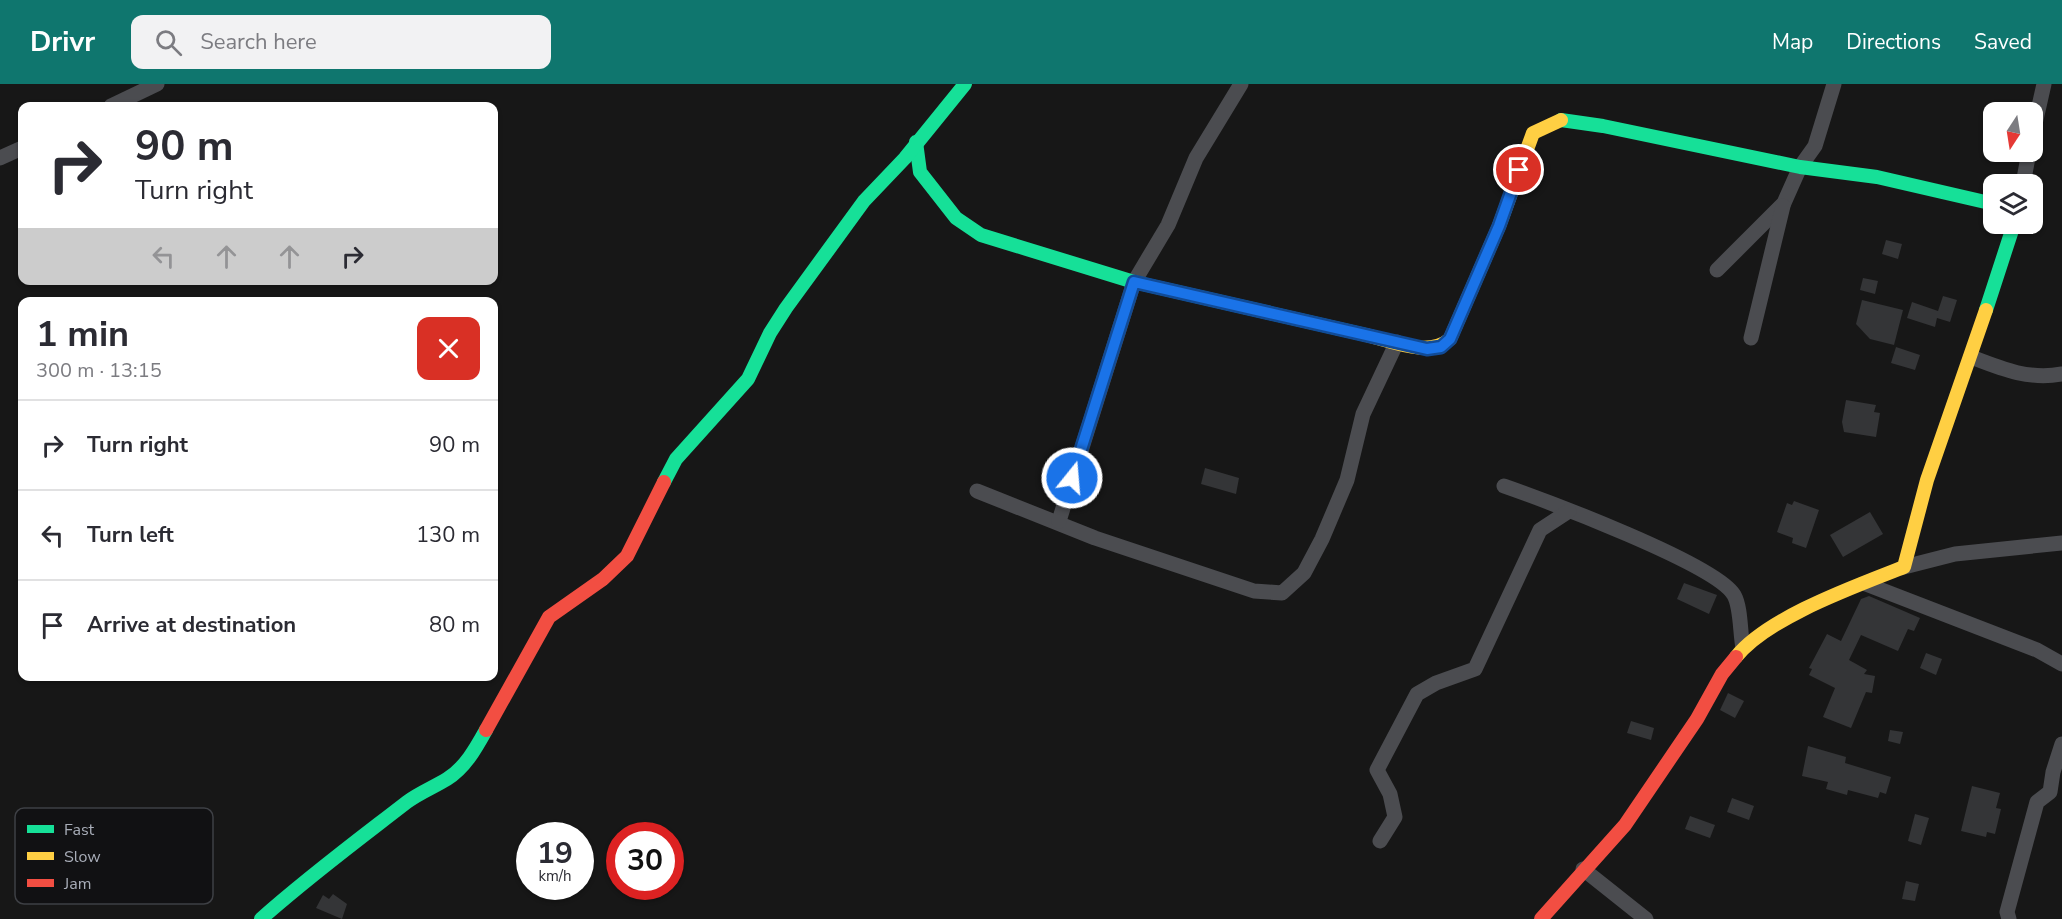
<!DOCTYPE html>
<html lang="en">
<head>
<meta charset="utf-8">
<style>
  body { margin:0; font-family:"Nunito Sans",sans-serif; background:#f2f2f3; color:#2b2b33; height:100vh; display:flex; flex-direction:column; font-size:22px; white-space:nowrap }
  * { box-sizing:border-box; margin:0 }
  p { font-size:20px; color:#7c7c81 }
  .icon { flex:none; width:33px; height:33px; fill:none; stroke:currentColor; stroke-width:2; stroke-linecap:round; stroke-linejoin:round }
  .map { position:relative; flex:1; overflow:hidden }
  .side { position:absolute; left:18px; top:213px; width:480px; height:384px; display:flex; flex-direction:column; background:#fff; border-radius:12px; box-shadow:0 2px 4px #0004 }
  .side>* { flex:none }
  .guide { position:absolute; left:18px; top:18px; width:480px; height:183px; border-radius:12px; box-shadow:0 2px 4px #0004; background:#fff; color:#2b2b33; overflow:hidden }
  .needle { width:39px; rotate:192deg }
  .buttons { position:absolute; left:1983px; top:18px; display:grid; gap:12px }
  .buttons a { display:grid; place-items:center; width:60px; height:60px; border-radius:12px; background:#fff; box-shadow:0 2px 4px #0004; font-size:30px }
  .speed { position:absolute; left:516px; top:738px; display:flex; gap:12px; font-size:30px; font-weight:700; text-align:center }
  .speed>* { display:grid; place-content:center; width:78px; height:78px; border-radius:50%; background:#fff; box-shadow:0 2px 4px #0004; line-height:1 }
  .speed small { font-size:15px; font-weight:400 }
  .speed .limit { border:9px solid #d22; background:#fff; color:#111 }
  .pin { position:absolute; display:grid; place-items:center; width:51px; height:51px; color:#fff; margin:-26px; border:3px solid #fff; border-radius:50%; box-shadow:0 2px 6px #0007 }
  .me { position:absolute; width:66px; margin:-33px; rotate:17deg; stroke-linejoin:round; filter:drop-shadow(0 0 4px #0008) }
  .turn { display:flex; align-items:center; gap:21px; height:126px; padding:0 18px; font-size:27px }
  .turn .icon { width:78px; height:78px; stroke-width:2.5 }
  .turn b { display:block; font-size:42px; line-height:51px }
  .lanes { display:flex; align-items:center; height:57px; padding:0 18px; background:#0003; justify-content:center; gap:30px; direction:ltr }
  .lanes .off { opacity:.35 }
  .round { display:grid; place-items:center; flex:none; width:63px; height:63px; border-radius:12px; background:#f2f2f3 }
  .summary { display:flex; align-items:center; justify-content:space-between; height:102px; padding:0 18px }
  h1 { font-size:36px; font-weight:700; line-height:45px }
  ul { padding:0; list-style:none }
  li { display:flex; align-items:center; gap:18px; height:90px; padding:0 18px; border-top:2px solid #e1e1e2 }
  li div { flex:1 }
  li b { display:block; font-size:22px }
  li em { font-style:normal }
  header { display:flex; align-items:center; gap:36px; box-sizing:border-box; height:84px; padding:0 30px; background:#0f766e; color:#fff }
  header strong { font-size:28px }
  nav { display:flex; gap:33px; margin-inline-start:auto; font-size:21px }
  .search { width:420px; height:54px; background:#f2f2f3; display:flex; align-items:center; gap:15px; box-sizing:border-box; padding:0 21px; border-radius:12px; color:#7c7c81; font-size:22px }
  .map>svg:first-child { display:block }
  .building { fill:#343537 }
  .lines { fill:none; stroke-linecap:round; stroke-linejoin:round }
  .street { stroke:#4b4c50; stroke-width:15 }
  .fast { stroke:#16e098; stroke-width:14 }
  .slow { stroke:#ffcf43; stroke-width:14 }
  .jam { stroke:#f24e42; stroke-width:14 }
  .route-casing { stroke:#114b97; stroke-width:15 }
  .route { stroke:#1a73e8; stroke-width:10 }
  .key { fill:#111113; stroke:#3e4045; stroke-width:1.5 }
  .key-label { font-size:16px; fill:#a8adb8 }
</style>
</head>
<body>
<header>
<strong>Drivr</strong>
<div class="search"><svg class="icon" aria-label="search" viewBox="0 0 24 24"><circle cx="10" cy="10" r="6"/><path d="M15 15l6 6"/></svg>Search here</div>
<nav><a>Map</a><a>Directions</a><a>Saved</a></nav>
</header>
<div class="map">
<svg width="2062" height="835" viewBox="0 0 2062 835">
  <rect width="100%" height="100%" fill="#171717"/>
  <g class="building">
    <path d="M1886,156L1902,160L1898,175L1882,170Z"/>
    <path d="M1863,194L1878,197L1875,210L1860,206Z"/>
    <path d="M1943,212L1957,216L1950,238L1937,234L1935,243L1907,234L1912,218L1938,227Z"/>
    <path d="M1862,216L1903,226L1894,261L1870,255L1856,240Z"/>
    <path d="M1896,263L1920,271L1915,286L1891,279Z"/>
    <path d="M1846,316L1876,321L1874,328L1880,329L1876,353L1844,348L1842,338Z"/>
    <path d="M1205,384L1239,394L1236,410L1201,400Z"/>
    <path d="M1794,417L1819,426L1806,464L1792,459L1793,454L1777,448L1787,419L1792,421Z"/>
    <path d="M1870,428L1883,450L1843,473L1830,451Z"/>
    <path d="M1684,499L1717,511L1709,530L1677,515Z"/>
    <path d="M1869,512L1920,534L1914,547L1908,545L1898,567L1861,551L1849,576L1867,586L1864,590L1875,592L1872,609L1866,608L1851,644L1823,633L1835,604L1809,591L1812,585L1809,584L1827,550L1841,557L1861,515Z"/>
    <path d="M1926,569L1942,575L1936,591L1920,584Z"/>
    <path d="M1728,609L1744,617L1735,634L1720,626Z"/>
    <path d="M1631,637L1654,644L1651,656L1627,649Z"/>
    <path d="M1890,646L1903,648L1900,660L1888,657Z"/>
    <path d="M1808,662L1846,673L1845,679L1891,693L1886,710L1880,708L1878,714L1848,706L1847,711L1826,705L1828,698L1802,692Z"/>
    <path d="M1972,702L2000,709L1996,724L2001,725L1995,750L1987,748L1986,753L1961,747Z"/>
    <path d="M1732,714L1754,722L1749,736L1727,728Z"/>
    <path d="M1915,730L1929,734L1921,761L1908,757Z"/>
    <path d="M1690,732L1715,741L1710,754L1685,745Z"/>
    <path d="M1906,797L1919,800L1915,817L1902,815Z"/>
    <path d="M333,810L347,820L342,835L316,824L323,811L329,815Z"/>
  </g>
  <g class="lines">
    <g class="street">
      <path d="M111,22L157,0"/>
      <path d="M2032,53L2044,0"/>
      <path d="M0,74L22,64"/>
      <path d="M2023,100L2029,68"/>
      <path d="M1717,186L1784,119L1800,83L1815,62L1834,0"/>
      <path d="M1751,254L1783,122"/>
      <path d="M1971,273C2002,285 2028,296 2062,290"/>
      <path d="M1504,402C1544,416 1716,480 1734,511C1741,523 1740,549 1743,564"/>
      <path d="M977,407L1095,454L1254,507L1282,509L1304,489L1322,455L1347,396L1363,330L1397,258"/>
      <path d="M1059,437L1134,198L1168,141L1196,74L1241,0"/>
      <path d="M1904,483L1955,470L2062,459"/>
      <path d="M1866,500L2037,566L2062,580"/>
      <path d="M1380,757L1395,733L1390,710L1377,686L1417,610L1436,599L1475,585L1540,446L1569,427"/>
      <path d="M1583,785L1646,835"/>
      <path d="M2009,835L2007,828L2037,718L2050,708L2053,688L2062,660"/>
    </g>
    <g class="fast">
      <path d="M1561,36L1603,42L1800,83L1877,93L1994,120"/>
      <path d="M916,58L920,88L956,134L981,151L1134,198L1366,251"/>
      <path d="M1986,226L2014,140"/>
      <path d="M664,398L676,375L748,295L770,249L786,224L864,117L905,74L965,0"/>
      <path d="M261,835C308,793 358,756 407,718C419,709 434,703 447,695C465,684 476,664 486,646"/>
    </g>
    <g class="slow">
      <path d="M1366,251C1392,257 1428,274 1450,255L1499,142L1533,49L1561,36"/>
      <path d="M1736,573C1768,533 1856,502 1904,483L1927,396L1986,226"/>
    </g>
    <g class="jam">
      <path d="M486,646L549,533L603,495L627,472L664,398"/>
      <path d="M1541,835L1625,741L1697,635L1722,590L1736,573"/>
    </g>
  </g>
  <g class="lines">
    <g class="route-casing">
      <path id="route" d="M1072,394L1134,198L1427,265L1441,263L1450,255L1499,142L1519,86"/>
    </g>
    <use href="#route" class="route"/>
  </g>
  <rect x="15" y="724" width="198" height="96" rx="9" class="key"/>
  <rect x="27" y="741" width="27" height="8" fill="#16e098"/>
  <rect x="27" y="768" width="27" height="8" fill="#ffcf43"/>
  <rect x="27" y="795" width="27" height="8" fill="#f24e42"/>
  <g class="key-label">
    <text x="64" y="751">Fast</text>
    <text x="64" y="778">Slow</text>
    <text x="64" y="805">Jam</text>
  </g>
</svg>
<div class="buttons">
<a><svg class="needle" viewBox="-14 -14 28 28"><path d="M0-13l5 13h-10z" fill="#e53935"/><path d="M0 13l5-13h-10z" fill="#7c7c81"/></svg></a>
<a><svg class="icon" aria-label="layers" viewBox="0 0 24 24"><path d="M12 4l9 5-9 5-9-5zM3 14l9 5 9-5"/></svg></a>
</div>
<div class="speed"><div>19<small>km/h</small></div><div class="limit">30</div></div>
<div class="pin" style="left:1519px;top:86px;background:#d93025"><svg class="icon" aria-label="arrive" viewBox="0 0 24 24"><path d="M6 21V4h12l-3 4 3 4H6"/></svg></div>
<svg class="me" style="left:1072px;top:394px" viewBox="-20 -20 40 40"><circle r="17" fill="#1a73e8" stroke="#fff" stroke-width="3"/><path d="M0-11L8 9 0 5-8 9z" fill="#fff"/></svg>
<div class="guide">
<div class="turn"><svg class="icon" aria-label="right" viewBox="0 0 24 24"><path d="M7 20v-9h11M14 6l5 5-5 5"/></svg><div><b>90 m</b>Turn right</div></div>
<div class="lanes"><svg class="icon off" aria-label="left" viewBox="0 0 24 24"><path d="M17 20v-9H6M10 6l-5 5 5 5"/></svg><svg class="icon off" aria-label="ahead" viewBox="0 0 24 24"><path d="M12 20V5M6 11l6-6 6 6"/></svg><svg class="icon off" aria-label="ahead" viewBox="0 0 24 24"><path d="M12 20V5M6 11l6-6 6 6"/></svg><svg class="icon" aria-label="right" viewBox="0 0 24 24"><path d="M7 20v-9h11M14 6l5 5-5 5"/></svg></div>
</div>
<section class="side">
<div class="summary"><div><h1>1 min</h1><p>300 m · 13:15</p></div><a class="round" style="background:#d93025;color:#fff"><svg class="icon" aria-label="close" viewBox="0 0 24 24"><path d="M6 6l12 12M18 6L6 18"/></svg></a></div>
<ul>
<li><svg class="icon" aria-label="right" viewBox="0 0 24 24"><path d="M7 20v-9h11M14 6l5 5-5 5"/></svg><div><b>Turn right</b></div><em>90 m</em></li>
<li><svg class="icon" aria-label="left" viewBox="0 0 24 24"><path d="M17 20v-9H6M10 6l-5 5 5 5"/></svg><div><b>Turn left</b></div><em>130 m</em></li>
<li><svg class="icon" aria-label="arrive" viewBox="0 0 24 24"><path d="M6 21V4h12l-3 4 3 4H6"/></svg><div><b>Arrive at destination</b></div><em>80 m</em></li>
</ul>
</section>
</div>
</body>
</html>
